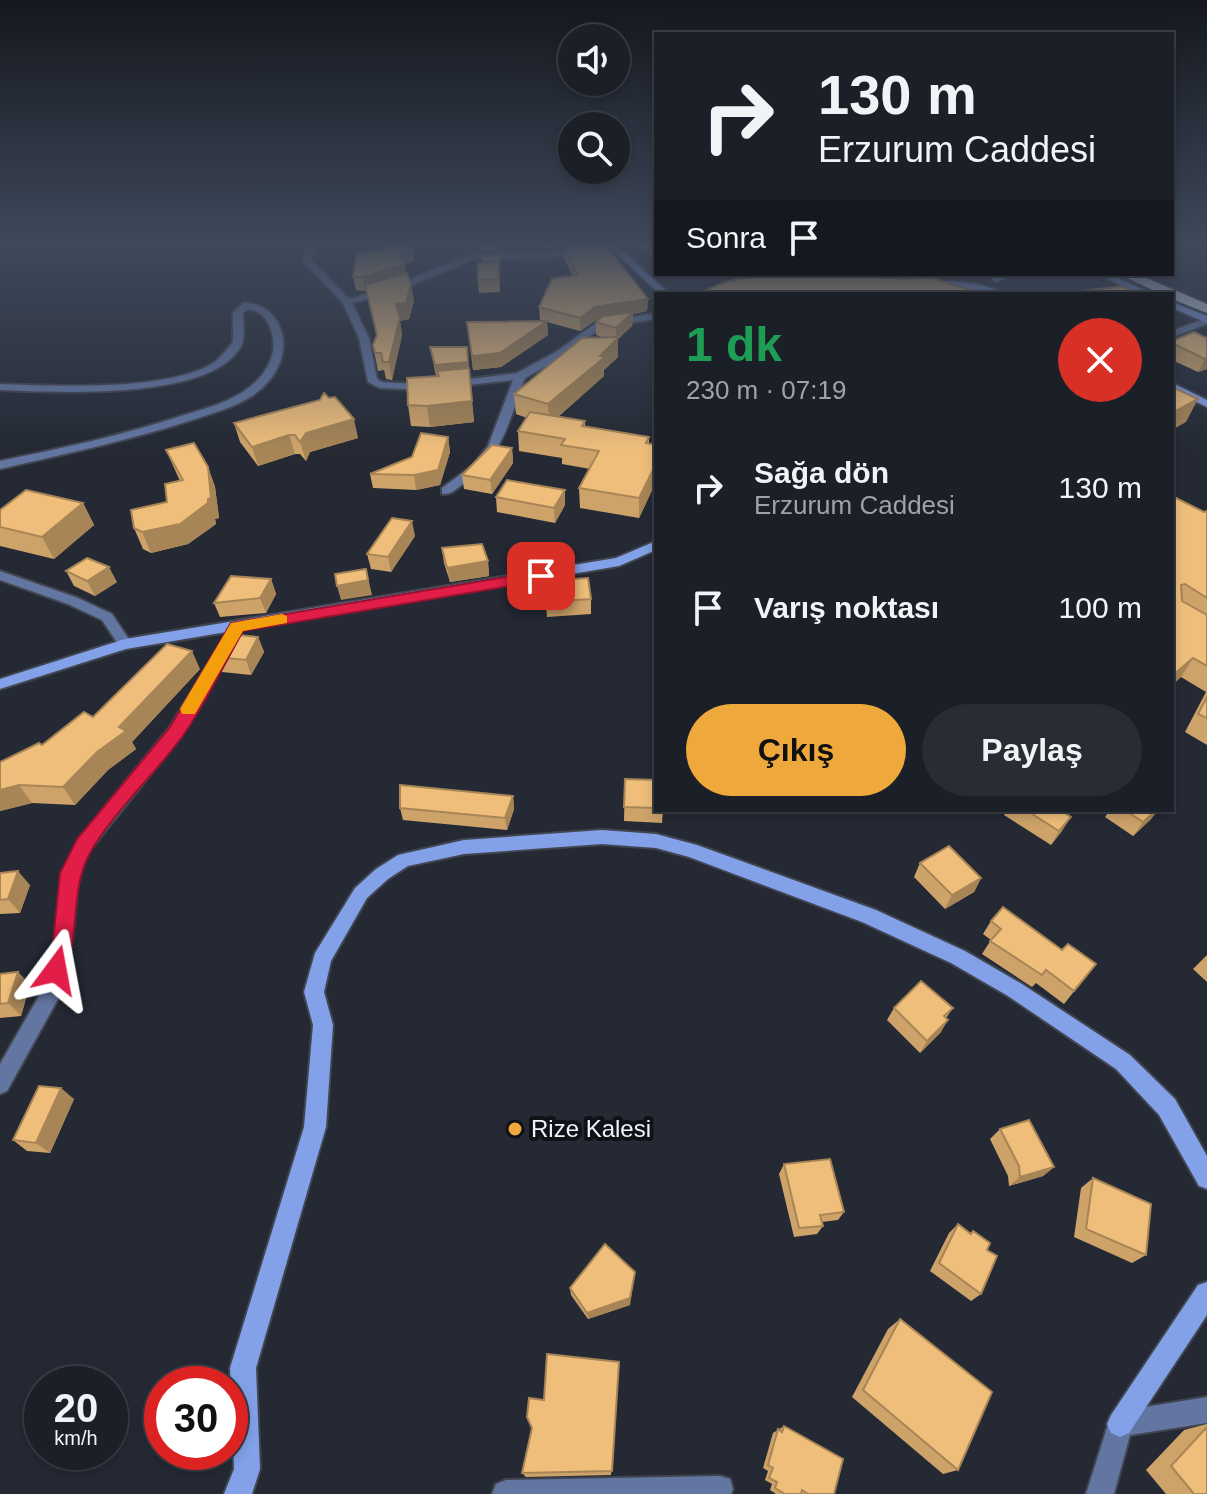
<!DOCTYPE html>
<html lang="tr">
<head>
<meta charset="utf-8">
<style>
  body { margin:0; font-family:Helvetica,sans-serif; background:#282c33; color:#f1f3f6; height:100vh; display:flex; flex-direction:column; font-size:30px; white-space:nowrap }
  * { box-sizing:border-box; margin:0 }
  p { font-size:26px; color:#a0a2a7 }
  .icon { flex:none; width:44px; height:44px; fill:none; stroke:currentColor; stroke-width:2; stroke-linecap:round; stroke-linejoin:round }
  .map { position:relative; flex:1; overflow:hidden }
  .side { position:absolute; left:654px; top:292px; width:520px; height:520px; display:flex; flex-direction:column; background:#1b1f27; border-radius:0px; box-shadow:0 4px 12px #0003,0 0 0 2px #393d44 }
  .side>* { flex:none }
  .guide { position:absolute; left:654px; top:32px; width:520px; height:244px; border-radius:0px; box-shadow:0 4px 12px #0003,0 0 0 2px #393d44; background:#1b1f27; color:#f1f3f6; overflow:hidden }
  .buttons { position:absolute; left:558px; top:24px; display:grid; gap:16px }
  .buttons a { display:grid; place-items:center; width:72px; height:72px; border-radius:50%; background:#1b1f27; box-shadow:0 4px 12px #0003,0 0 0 2px #393d44; font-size:40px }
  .speed { position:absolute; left:24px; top:1366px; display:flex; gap:16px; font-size:40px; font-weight:700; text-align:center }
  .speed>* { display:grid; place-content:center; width:104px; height:104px; border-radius:50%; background:#1b1f27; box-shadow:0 4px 12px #0003,0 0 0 2px #393d44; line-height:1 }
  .speed small { font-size:20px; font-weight:400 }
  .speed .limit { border:12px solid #d22; background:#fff; color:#111 }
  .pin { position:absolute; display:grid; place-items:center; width:68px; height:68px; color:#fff; margin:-34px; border-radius:16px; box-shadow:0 4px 12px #0006 }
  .me { position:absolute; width:88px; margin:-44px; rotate:13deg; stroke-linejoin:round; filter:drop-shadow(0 0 6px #0008) }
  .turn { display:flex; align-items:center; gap:28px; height:168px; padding:0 32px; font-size:36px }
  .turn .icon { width:104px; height:104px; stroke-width:2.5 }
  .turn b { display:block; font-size:56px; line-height:68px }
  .then { display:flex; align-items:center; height:76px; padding:0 32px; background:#0003; gap:16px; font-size:30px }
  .round { display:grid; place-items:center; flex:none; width:84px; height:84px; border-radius:42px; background:#282c33 }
  .summary { display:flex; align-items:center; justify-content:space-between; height:136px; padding:0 32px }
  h1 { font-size:48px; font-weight:800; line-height:60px; color:#1e9e55 }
  .cta { display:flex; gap:16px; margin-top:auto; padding:16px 32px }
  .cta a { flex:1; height:92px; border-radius:48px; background:#eea83c; color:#111; font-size:32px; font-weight:800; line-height:92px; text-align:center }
  .cta a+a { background:#282c33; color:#f1f3f6 }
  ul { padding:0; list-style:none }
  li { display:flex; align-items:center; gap:24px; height:120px; padding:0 32px }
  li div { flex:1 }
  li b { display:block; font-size:30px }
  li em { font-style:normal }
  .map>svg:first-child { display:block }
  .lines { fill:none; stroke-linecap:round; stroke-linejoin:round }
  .street-casing { stroke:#404550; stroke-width:4 }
  .secondary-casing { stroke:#404550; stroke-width:4 }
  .highway-casing { stroke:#404550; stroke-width:4 }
  .street { fill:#6376a2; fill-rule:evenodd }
  .secondary { fill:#82a1e8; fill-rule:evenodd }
  .highway { fill:#d9e4fa; fill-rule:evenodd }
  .wall { fill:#cea36a }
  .shaded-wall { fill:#a78556 }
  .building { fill:#efbe7b; stroke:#a78556; stroke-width:2 }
  .route { fill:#e11d48; stroke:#92132f; stroke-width:2 }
  .slow { fill:#f59e0b }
  .poi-dot { fill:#eea83c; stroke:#101217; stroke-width:3 }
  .labels { text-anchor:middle; stroke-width:8; stroke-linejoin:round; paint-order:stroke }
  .near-poi-label { font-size:24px; fill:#eff3fa; stroke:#101217; text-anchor:start }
</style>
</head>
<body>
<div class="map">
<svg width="1207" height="1494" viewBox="0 0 1207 1494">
  <rect width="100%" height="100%" fill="#242934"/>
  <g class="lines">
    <g class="street-casing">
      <g id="street">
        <path d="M308,242H316L311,260L349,299L395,286L473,253L552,252L613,243L617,246L552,258L474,259L401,290L352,303L369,338L377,379L382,382L431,385V389L427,390L380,388L368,382L359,338L343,303L302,260Z"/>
        <path d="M243,303C259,303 270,309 278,323C292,351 276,380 252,396C233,408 210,414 189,421C127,441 64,454 0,469V461C62,448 124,435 184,415C206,408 232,402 251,386C266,374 278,354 272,333C269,320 261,311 248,309L243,313C243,322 245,336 242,344C215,402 54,392 0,390V384C52,386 174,392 216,361C222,356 228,348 233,342V313Z"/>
        <path d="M656,313V319L602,327L564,356L525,378C508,423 504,454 463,484C456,489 451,495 442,494V488L473,465L488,446L513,380L450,387L445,384L446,382L517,373L556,352L596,323Z"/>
        <path d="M1207,318V324L1172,337V331Z"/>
        <path d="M0,571L78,598L112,614L132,644L125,649L120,647L102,620L68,604L0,580Z"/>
        <path d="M237,622L244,627L182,735L90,850L79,873L72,941L58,999L7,1091L0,1094V1064L39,996L54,941L64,868L78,840L170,727L232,624Z"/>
        <path d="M1207,1397V1423L1130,1435L1114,1494H1086L1111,1415L1120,1411Z"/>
        <path d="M720,1476L730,1479L733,1489L731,1494H492L496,1484L506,1480Z"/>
      </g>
    </g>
    <g class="secondary-casing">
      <g id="secondary">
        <path d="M604,242H613L670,294H660Z"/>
        <path d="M1004,274H1019L996,282L991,279Z"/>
        <path d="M1097,274H1110L1152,294H1139Z"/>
        <path d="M926,279L978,284L1009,294L923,284V280Z"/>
        <path d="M1172,302L1207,316V323L1172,308Z"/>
        <path d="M1172,383L1207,400V407L1172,390Z"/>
        <path d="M656,541V550L619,566L126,649L0,689V679L125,639L616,558Z"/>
        <path d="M602,830L656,834L697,845L876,910L965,951L1022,984L1130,1055L1175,1099L1207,1156V1189L1199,1186L1159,1115L1116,1069L1008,996L951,963L862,922L689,857L656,848L602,844L464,854L408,866L388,879L367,898L331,961L324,992L333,1025L326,1127L256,1368L260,1469L252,1494H224L234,1469L230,1368L304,1127L313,1025L304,992L315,953L355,888L376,869L398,855L464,840Z"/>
        <path d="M1207,1282V1315L1129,1433L1120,1437L1111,1433L1107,1424L1111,1415L1198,1285Z"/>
      </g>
    </g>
    <g class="highway-casing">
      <path id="highway" d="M1119,274H1137L1207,304V313L1172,299V294H1161Z"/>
    </g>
    <use href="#street" class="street"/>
    <use href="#secondary" class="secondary"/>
    <use href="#highway" class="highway"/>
  </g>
  <g class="wall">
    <path d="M378,242H412L414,260L404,265L414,301L409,319L400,321L402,335L392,380L386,379L384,370L378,371L373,345L377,337L366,291L356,290L353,277L381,251Z"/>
    <path d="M479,242H507H501L500,250H481Z"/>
    <path d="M538,242H603L648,299L647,311L633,314L632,326L618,339V357L604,370V376L558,417L585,421V427L649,437V444L656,445V486H654L639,518L580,508L579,488L590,469L562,464V458L519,451L518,431L527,418L516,414L514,394L604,338L596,335V322L599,319L596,320L580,331L547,322L548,335L501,367L473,370L467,322L545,321L540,320L539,307L573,276L564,259V247L540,249Z"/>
    <path d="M634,242H656V260Z"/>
    <path d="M500,255V268H499L500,292L479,293L478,280L483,263Z"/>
    <path d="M743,274H843V275L984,294L745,278Z"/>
    <path d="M1207,338V369L1198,372L1172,360V341Z"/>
    <path d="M430,347H467L474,422L430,427L411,426L408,405L436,376Z"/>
    <path d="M234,423L358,438L310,452L306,461L300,454H295L258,466L240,442Z"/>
    <path d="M448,437L450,452L440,485L416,490L373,488L370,474L412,457Z"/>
    <path d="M512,448L513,463L492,494L464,489L462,475Z"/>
    <path d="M166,450L208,467L215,487L219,518L215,519L216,524L188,544L151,553L143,549L134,528L167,502L180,481Z"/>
    <path d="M565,490V505L555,523L497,512L496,497Z"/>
    <path d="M1172,496L1204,512L1207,511V745L1185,732L1206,692L1181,677L1172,685Z"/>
    <path d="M83,503L94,525L54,559L0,546V510Z"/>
    <path d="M415,536L391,572L371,569L367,554Z"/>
    <path d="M442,548L488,561L489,576L450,582L444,563Z"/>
    <path d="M66,571L117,582L95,596L74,586Z"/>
    <path d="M271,579L276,594L266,613L220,617L214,603Z"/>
    <path d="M544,581L591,599V614L547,617Z"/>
    <path d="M258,637L264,652L251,675L222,672L215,657Z"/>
    <path d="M200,669L132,742L136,749L108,770L75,805L32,803L0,811V762L42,745L93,717Z"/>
    <path d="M625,779L656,780V810H663L662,823L624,821Z"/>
    <path d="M513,796L514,809L507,830L403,820L400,808Z"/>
    <path d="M1006,810H1066L1064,813L1062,831L1051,845L1004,815Z"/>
    <path d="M1110,810H1158L1151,819L1133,836L1105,817Z"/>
    <path d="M920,863L981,878L974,892L945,909L914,877Z"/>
    <path d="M0,873L30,885L20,913L0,914Z"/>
    <path d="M991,921L1062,950L1096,964L1064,1004L1036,983L1032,987L982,954L991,940L983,934Z"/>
    <path d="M1207,955V982L1193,969Z"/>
    <path d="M0,974L30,984L21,1016L0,1018Z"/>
    <path d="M894,1008H953L946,1018L941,1032L920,1053L887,1020Z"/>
    <path d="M74,1099L50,1153L27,1151L13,1140Z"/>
    <path d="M1000,1129L1054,1167L1043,1176L1009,1186L1008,1176L990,1139Z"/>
    <path d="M784,1164L844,1212L838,1220L822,1222L823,1226L817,1234L794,1237L779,1174Z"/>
    <path d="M1093,1178L1146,1255L1132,1263L1074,1237L1081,1188Z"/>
    <path d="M958,1224L970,1233L973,1231L981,1294L971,1301L930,1271L949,1233Z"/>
    <path d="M570,1288L630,1305L588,1319L571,1295Z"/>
    <path d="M900,1319L958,1470L943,1474L852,1397L888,1329Z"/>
    <path d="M619,1362L611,1475L526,1477L522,1473L544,1400Z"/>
    <path d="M1207,1424V1494H1166L1146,1470L1184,1430Z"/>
    <path d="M784,1426L834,1494H776L770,1490L772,1484L765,1480L768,1471L763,1468L773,1433Z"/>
  </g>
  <g class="shaded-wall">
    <path d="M412,242L414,260L404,265L406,278L366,291L363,277L400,253Z"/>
    <path d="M559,242H594V243L559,248Z"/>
    <path d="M411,285L414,301L409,319L400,321L402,335L392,380L389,362L396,304Z"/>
    <path d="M648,299L647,311L633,314L632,326L618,339V357L604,370V376L549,424L548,404L616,340V328L631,314L596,320L580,331V318L595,307Z"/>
    <path d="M547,321L548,335L501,367L473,370L472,356Z"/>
    <path d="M1207,358V369L1198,372L1205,359Z"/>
    <path d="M468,362L474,422L430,427L427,406L439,379H437L435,365Z"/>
    <path d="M1198,399L1186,422L1172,430V413Z"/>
    <path d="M354,419L358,438L310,452L306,461L300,442L306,433Z"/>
    <path d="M289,435L295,454L258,466L252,447Z"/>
    <path d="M448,437L450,452L440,485L416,490L414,475Z"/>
    <path d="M512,448L513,463L492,494L490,480Z"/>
    <path d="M655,466L654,486L639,518V498Z"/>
    <path d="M208,467L215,487L219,518L215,519L216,524L188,544L151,553L142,532L208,499Z"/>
    <path d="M565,490V505L555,523L554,508Z"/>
    <path d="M83,503L94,525L54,559L42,537Z"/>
    <path d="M412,521L415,536L391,572L388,557Z"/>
    <path d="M488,561L489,576L450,582L447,568Z"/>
    <path d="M109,567L117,582L95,596L87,581Z"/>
    <path d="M366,569L372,595L341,600L337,586Z"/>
    <path d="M271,579L276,594L266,613L260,598Z"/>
    <path d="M258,637L264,652L251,675L246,660Z"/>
    <path d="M192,651L200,669L132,742L136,749L108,770L75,805L63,787Z"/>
    <path d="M1193,658L1181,677L1172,685V676Z"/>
    <path d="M19,785L32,803L0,811V790Z"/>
    <path d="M513,796L514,809L507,830L505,818Z"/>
    <path d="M1156,810H1158L1151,819L1133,836L1143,822Z"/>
    <path d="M1071,817L1062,831L1051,845L1059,831Z"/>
    <path d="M18,871L30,885L20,913L8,899Z"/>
    <path d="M981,878L974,892L945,909L952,895Z"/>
    <path d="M18,972L30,984L21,1016L8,1003Z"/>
    <path d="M948,1020L941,1032L920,1053L927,1041Z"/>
    <path d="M61,1088L74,1099L50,1153L36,1143Z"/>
    <path d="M1054,1167L1043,1176L1009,1186L1020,1177Z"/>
    <path d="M635,1272L630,1305L588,1319L587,1313Z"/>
  </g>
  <g class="building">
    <path d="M381,242H412V247L400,253L404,265L363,277H353L357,253L384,251Z"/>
    <path d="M591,242H603L648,299L595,307L580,318L539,307L552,279L578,275L564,247Z"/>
    <path d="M500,255V262H483L482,256Z"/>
    <path d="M498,262L499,279L478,280V263Z"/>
    <path d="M407,273L411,285L406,303L396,304L400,318L389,362H383L381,353H375L373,345L377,335L365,285Z"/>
    <path d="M853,275L901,279L932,278L984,294H697L728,281L751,277Z"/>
    <path d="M1124,286L1135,294H1075L1072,292Z"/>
    <path d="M633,312L616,328L596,322L603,316Z"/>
    <path d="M547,321L500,353L472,356L467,322Z"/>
    <path d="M1194,332L1207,338V358L1205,359L1172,343V341Z"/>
    <path d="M619,337L600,356L605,357L548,404L514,394L582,338Z"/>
    <path d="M430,347H467L468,362L435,365Z"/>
    <path d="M469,368L472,401L427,406L408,405L407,378L439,376L437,371Z"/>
    <path d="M1172,387L1198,399L1172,413Z"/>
    <path d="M324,393L329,398L335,397L354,419L306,433L300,442L295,435H289L252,447L234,423L320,400Z"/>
    <path d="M530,412L585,421L582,426L649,437L646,443L656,445V466H655L639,498L579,488L599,451L561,445L565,439L518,431Z"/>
    <path d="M421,433L448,437L438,470L414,475L370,474L412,457Z"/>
    <path d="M194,443L208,467L211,498L208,499V503L180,524L142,532L134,528L131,510L167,502L165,484L183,480L166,450Z"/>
    <path d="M492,445L512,448L490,480L462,475Z"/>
    <path d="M507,480L565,490L554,508L496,497Z"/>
    <path d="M26,490L83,503L42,537L0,527V510Z"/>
    <path d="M1172,496L1204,512L1207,511V598L1185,584L1181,585L1182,601L1207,615V666L1193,658L1172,676Z"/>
    <path d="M392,518L412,521L388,557L367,554Z"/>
    <path d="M482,544L488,561L447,568L442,548Z"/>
    <path d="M87,558L109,567L87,581L66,571Z"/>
    <path d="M366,569L368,580L337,586L335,574Z"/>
    <path d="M231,576L271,579L260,598L214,603Z"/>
    <path d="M588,578L591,599L546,602L544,581Z"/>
    <path d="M229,634L258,637L246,660L215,657Z"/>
    <path d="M167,644L192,651L119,727L126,731L97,752L63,787L19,785L0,790V762L39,743L42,745L84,712L93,717Z"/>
    <path d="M1207,697V718L1198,714Z"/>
    <path d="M625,779L656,780V808L624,807Z"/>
    <path d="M400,785L513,796L505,818L400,808Z"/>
    <path d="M1026,810H1063L1062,811L1071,817L1059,831Z"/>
    <path d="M1125,810H1156L1143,822Z"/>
    <path d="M949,846L981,878L952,895L920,863Z"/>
    <path d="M18,871L8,899L0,900V873Z"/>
    <path d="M1003,907L1062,950L1068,944L1096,964L1074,991L1046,970L1042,975L990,941L1001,929L991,921Z"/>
    <path d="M18,972L8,1003L0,1004V974Z"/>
    <path d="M921,981L953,1008L944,1016L948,1020L927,1041L894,1008Z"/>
    <path d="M39,1086L61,1088L36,1143L13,1140Z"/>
    <path d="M1029,1120L1054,1167L1020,1177L1019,1166L1000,1129Z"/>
    <path d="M830,1159L844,1212L820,1215L823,1226L799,1228L784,1164Z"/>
    <path d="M1093,1178L1151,1204L1146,1255L1086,1229Z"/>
    <path d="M958,1224L971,1234L973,1231L990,1243L987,1250L997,1256L981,1294L939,1263Z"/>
    <path d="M605,1244L635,1272L630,1298L587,1313L570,1288Z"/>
    <path d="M900,1319L992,1392L958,1470L863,1390Z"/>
    <path d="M547,1354L619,1362L612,1471L522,1473L532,1428L527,1417L529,1398L544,1400Z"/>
    <path d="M784,1426L843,1459L834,1494H808L802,1490L801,1494H785L775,1488L777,1482L769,1478L773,1468L768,1465L778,1429L782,1432Z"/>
    <path d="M1207,1427V1494H1194L1171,1466Z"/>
  </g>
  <linearGradient id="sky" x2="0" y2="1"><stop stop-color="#14171d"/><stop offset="0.54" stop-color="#3f495c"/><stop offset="1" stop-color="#3f495c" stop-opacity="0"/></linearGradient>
  <rect width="1207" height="451" fill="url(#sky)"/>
  <path class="route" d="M541,571L549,576L546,580L243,631C223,666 205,705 182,737C155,774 111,815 90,853C69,891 81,938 63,977L56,980L48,977L45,970L53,941L60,873L77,839L170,727L231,623Z"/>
  <path class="slow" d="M282,614L287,616V623L243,631L195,714H182L180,709L231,623Z"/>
  <circle class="poi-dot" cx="515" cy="1129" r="8"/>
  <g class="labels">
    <g class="near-poi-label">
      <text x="531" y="1137">Rize Kalesi</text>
    </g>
  </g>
</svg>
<div class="buttons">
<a><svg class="icon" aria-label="sound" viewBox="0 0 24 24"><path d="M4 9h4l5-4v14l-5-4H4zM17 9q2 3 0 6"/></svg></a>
<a><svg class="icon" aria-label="search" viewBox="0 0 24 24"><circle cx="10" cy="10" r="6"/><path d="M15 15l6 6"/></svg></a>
</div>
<div class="speed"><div>20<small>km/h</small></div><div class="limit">30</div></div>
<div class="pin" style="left:541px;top:576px;background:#d93025"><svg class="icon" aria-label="arrive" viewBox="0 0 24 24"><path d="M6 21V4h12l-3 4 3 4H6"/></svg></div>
<svg class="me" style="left:56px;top:970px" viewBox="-20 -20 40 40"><path d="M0-17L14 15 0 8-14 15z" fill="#e11d48" stroke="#fff" stroke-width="4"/></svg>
<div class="guide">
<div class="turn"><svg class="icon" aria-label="right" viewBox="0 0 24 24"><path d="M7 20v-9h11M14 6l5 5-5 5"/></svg><div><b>130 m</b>Erzurum Caddesi</div></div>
<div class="then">Sonra<svg class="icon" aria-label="arrive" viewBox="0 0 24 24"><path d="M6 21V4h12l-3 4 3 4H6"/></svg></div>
</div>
<section class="side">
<div class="summary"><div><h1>1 dk</h1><p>230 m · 07:19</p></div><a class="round" style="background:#d93025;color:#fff"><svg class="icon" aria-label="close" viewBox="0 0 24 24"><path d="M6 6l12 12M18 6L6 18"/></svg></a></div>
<ul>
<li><svg class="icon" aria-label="right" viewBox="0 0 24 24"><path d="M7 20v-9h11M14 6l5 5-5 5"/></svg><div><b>Sağa dön</b><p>Erzurum Caddesi</p></div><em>130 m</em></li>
<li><svg class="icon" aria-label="arrive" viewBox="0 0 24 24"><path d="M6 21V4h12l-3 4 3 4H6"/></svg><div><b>Varış noktası</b></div><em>100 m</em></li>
</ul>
<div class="cta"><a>Çıkış</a><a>Paylaş</a></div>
</section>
</div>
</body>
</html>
